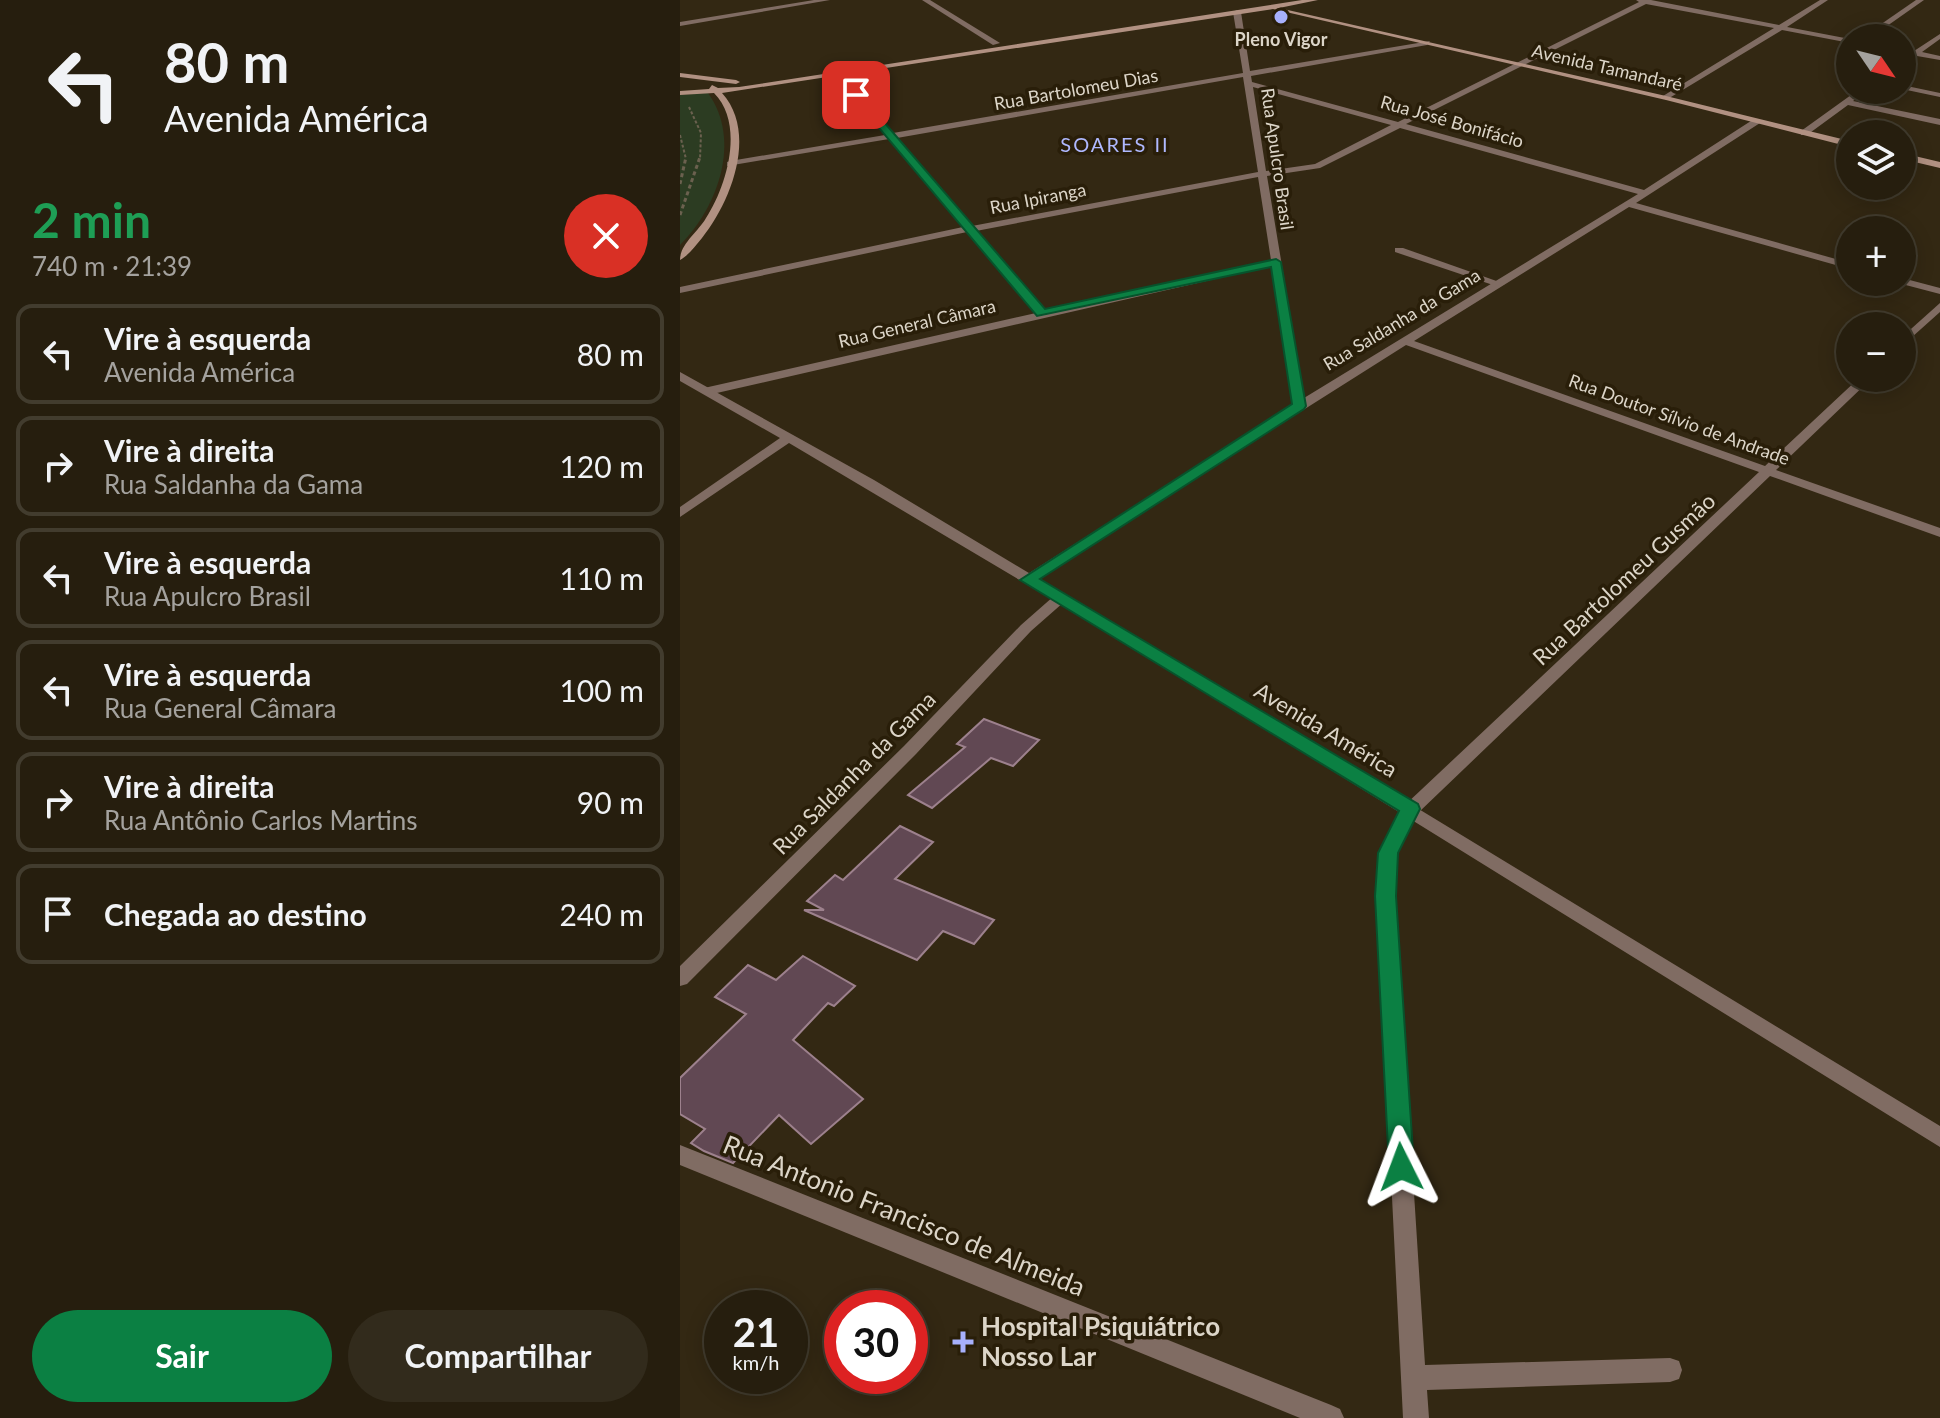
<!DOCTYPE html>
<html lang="pt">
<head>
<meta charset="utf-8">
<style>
  body { margin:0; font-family:Lato,sans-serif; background:#322b1c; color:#f1f3f6; height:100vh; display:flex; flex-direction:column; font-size:30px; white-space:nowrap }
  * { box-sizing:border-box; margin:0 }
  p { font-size:26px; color:#a4a29e }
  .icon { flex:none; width:44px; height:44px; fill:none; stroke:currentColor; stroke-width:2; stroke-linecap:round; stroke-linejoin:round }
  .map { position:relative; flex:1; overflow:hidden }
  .side { display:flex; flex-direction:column; background:#261e0e; width:680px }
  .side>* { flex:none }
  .top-card { background:#261e0e; color:#f1f3f6; overflow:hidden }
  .needle { width:52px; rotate:125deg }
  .buttons { position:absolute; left:1156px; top:24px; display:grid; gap:16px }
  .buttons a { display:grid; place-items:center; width:80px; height:80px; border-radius:50%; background:#261e0e; box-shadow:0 4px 20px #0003,0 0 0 2px #423c2e; font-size:40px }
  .speed { position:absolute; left:24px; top:1290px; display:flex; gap:16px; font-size:40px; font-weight:700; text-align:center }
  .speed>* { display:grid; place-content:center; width:104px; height:104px; border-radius:50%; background:#261e0e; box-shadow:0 4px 20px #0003,0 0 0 2px #423c2e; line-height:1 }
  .speed small { font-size:20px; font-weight:400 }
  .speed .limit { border:12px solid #d22; background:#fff; color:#111 }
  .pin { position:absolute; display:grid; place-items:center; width:68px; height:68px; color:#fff; margin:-34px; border-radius:16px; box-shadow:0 4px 12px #0006 }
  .me { position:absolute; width:88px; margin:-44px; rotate:357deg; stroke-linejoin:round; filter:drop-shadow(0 0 6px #0008) }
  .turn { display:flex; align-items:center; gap:28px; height:168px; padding:0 32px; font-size:36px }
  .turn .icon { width:104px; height:104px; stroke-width:2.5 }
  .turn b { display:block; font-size:56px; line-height:68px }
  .round { display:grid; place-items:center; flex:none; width:84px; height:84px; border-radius:42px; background:#322b1c }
  .summary { display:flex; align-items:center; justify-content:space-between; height:136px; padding:0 32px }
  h1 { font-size:48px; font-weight:700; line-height:60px; color:#1e9e55 }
  .cta { display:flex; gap:16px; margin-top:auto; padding:16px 32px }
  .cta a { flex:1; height:92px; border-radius:48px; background:#0b8043; color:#fff; font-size:32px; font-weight:700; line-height:92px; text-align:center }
  .cta a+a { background:#322b1c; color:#f1f3f6 }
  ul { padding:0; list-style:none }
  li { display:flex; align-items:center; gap:24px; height:100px; margin:0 16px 12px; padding:0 16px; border:4px solid #423c2e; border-radius:16px }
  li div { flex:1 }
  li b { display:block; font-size:30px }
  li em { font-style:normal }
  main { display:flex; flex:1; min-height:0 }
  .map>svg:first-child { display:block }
  .green { fill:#2c3c22 }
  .building { fill:#614853; stroke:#9d818d; stroke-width:2 }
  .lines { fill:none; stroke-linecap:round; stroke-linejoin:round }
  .path-far1 { stroke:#6b614f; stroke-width:2; stroke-dasharray:3 2; stroke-linecap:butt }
  .path { stroke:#6b614f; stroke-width:3; stroke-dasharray:4 3; stroke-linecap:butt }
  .service { fill:#806c63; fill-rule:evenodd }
  .minor { fill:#806c63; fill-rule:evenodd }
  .tertiary { fill:#806c63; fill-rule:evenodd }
  .secondary { fill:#b19182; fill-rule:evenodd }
  .route { fill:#0b8043; stroke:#07532c; stroke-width:2 }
  .poi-dot { fill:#a7b0fc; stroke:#291e09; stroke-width:3 }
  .labels { text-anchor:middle; stroke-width:7; stroke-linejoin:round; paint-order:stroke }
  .far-poi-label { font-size:18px; font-weight:bold; fill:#dcd5c8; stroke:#291e09 }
  .far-street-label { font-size:18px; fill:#dcd5c8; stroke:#291e09 }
  .far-neighbourhood-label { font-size:20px; letter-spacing:2px; fill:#afb8fe; stroke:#291e09 }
  .street-label { font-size:22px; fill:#dcd5c8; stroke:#291e09 }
  .near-street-label { font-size:26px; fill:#dcd5c8; stroke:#291e09 }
  .near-poi-label { font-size:26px; font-weight:bold; fill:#dcd5c8; stroke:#291e09; text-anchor:start }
</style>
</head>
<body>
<main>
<section class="side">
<div class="top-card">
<div class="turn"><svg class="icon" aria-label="left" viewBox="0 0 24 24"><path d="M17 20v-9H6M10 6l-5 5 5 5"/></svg><div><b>80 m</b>Avenida América</div></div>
</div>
<div class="summary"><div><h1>2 min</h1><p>740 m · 21:39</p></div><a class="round" style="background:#d93025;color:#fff"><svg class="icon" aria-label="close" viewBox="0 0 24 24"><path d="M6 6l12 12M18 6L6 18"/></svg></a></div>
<ul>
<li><svg class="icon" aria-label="left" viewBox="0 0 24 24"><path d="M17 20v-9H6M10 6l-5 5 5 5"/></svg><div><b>Vire à esquerda</b><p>Avenida América</p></div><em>80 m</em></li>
<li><svg class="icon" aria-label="right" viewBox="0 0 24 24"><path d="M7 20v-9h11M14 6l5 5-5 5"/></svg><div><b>Vire à direita</b><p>Rua Saldanha da Gama</p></div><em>120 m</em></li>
<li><svg class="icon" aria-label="left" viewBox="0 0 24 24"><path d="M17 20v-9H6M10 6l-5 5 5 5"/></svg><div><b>Vire à esquerda</b><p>Rua Apulcro Brasil</p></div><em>110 m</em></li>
<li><svg class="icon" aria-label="left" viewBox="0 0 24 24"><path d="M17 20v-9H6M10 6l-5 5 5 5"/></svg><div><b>Vire à esquerda</b><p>Rua General Câmara</p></div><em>100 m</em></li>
<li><svg class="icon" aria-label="right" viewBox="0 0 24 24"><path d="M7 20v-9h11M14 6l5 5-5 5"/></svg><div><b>Vire à direita</b><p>Rua Antônio Carlos Martins</p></div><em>90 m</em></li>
<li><svg class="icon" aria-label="arrive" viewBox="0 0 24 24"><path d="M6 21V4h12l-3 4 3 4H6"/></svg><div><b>Chegada ao destino</b></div><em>240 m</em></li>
</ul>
<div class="cta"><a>Sair</a><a>Compartilhar</a></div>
</section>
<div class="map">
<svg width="1260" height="1418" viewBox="0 0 1260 1418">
  <rect width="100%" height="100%" fill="#332813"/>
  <path class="green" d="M28,93C62,140 38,207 0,245V95Z"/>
  <g class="building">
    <path d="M304,719L359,740L333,766L311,758L252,808L228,795L285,747L277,744Z"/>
    <path d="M220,826L253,842L215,879L314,920L294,944L263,931L237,960L124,910H144L127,901L155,875L163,880Z"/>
    <path d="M123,956L175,986L154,1006L148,1003L113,1040L183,1099L131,1144L99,1115L53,1163L24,1151L11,1143L25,1129L0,1114V1078L66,1014L35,997L68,965L96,980Z"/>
  </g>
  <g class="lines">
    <g class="path-far1">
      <path d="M9,107L21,133L20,159"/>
      <path d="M0,135L6,159"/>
    </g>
    <g class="path">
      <path d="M0,184L6,157"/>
      <path d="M0,215L20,157"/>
    </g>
    <path class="service" d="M715,248H723L825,284L816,286L715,252Z"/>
    <g class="minor">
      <path d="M242,0H250L320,43L313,45Z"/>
      <path d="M956,0H971L1099,25L1140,0H1148L1107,27L1170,39V43L1102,30L986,100L983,96L1094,28L966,4L726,124L964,190L1074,119H1080V123L956,203L1170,263V269L949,207L734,341L1085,466L1179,378H1192L1096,470L1260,528V537L1090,476L738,813L717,853L715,896L745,1365L990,1358L999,1361L1002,1370L999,1379L990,1382L747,1390L749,1418H723L697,896L699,853L725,805L1079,472L726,345L348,584L341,580L343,577L613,405L592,266L28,395L22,391L24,388L356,313L287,232L0,293V287L283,227L209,139L47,166V162L50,161L205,135L155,76V72H161L213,133L563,73L553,12L557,10L561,12L570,71L750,41L747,45L571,76L572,82L718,122L959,2ZM563,77L578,172L292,226L217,138ZM573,87L711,125L635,164L586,171ZM720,128L958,194L624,398L587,176L640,168ZM578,177L591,260L365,311L296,231Z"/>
      <path d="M1236,0H1244L1190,38H1181Z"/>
      <path d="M1260,34V39L1242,52L1260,56V60L1237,56L1222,65V59L1230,54L1227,50L1234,51Z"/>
      <path d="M1222,85L1260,93V97L1222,89Z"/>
      <path d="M1178,90H1187L1173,101L1260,119V125L1168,105L1127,135H1121V131Z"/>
      <path d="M1222,278L1260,288V294L1218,283L1222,282Z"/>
      <path d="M1260,303V312L1222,346V337Z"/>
      <path d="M379,595L386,599L384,602L351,631L236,754L7,984L0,986V966L224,746L341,625L374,596Z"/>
      <path d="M0,1145L651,1405L660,1409L664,1418H620L0,1165Z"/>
    </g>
    <g class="tertiary">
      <path d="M134,0H150L0,26V22Z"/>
      <path d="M0,372L194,480L469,645L1260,1126V1147L459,651L109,443L0,517V507L100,438L0,381Z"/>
    </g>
    <g class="secondary">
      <path d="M622,0H638L599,8L986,96L1170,141V147L986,100L593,9L42,93C78,133 51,202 22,238C15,246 9,255 0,260C0,244 18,232 26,218C47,186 65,124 34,93L0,95V91L29,89L32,85L38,88L59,87Z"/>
      <path d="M0,73L56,80L60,82L56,84L0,77Z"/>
      <path d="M1222,153L1260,162V168L1222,159Z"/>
    </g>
  </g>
  <path class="route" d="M173,93H179L365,309L596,259L601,262L626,406L624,409L360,579L738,804L740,809L718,853L716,896L734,1167L730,1175L721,1179L713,1175L709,1167L695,896L698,853L719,811L340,580L612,404L591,267L357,316L173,97Z"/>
  <g class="poi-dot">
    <circle cx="601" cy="17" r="8"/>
    <path d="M279 1330h8v8h8v8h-8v8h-8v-8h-8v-8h8z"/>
  </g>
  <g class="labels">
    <g class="far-poi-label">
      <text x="601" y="46">Pleno Vigor</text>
    </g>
    <g class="far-street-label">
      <text transform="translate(927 68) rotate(13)" y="6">Avenida Tamandaré</text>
      <text transform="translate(396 90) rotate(-10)" y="6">Rua Bartolomeu Dias</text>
      <text transform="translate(772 122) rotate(16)" y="6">Rua José Bonifácio</text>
      <text transform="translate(597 159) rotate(82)" y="6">Rua Apulcro Brasil</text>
      <text transform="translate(358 199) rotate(-11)" y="6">Rua Ipiranga</text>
      <text transform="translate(722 320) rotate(-31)" y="6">Rua Saldanha da Gama</text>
      <text transform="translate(237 324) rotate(-13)" y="6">Rua General Câmara</text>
      <text transform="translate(999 420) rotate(20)" y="6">Rua Doutor Sílvio de Andrade</text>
    </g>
    <g class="far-neighbourhood-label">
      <text x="435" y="152">SOARES II</text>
    </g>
    <g class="street-label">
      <text transform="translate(944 579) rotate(-43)" y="8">Rua Bartolomeu Gusmão</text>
      <text transform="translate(646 730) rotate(31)" y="8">Avenida América</text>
      <text transform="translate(174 773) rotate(-45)" y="8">Rua Saldanha da Gama</text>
    </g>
    <g class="near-street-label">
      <text transform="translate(224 1216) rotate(22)" y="9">Rua Antonio Francisco de Almeida</text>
    </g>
    <g class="near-poi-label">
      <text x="301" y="1336">Hospital Psiquiátrico<tspan x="301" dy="30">Nosso Lar</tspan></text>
    </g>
  </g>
</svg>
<div class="buttons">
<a><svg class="needle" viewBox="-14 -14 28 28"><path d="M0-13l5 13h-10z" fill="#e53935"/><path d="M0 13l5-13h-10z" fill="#a4a29e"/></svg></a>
<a><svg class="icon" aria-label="layers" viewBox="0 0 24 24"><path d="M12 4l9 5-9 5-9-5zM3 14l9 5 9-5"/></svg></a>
<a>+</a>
<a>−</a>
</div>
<div class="speed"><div>21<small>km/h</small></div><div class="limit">30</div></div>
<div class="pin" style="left:176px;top:95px;background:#d93025"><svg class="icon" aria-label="arrive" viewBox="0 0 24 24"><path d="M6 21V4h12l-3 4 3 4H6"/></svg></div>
<svg class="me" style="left:721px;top:1167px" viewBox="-20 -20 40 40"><path d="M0-17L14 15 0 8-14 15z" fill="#0b8043" stroke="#fff" stroke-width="4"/></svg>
</div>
</main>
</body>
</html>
